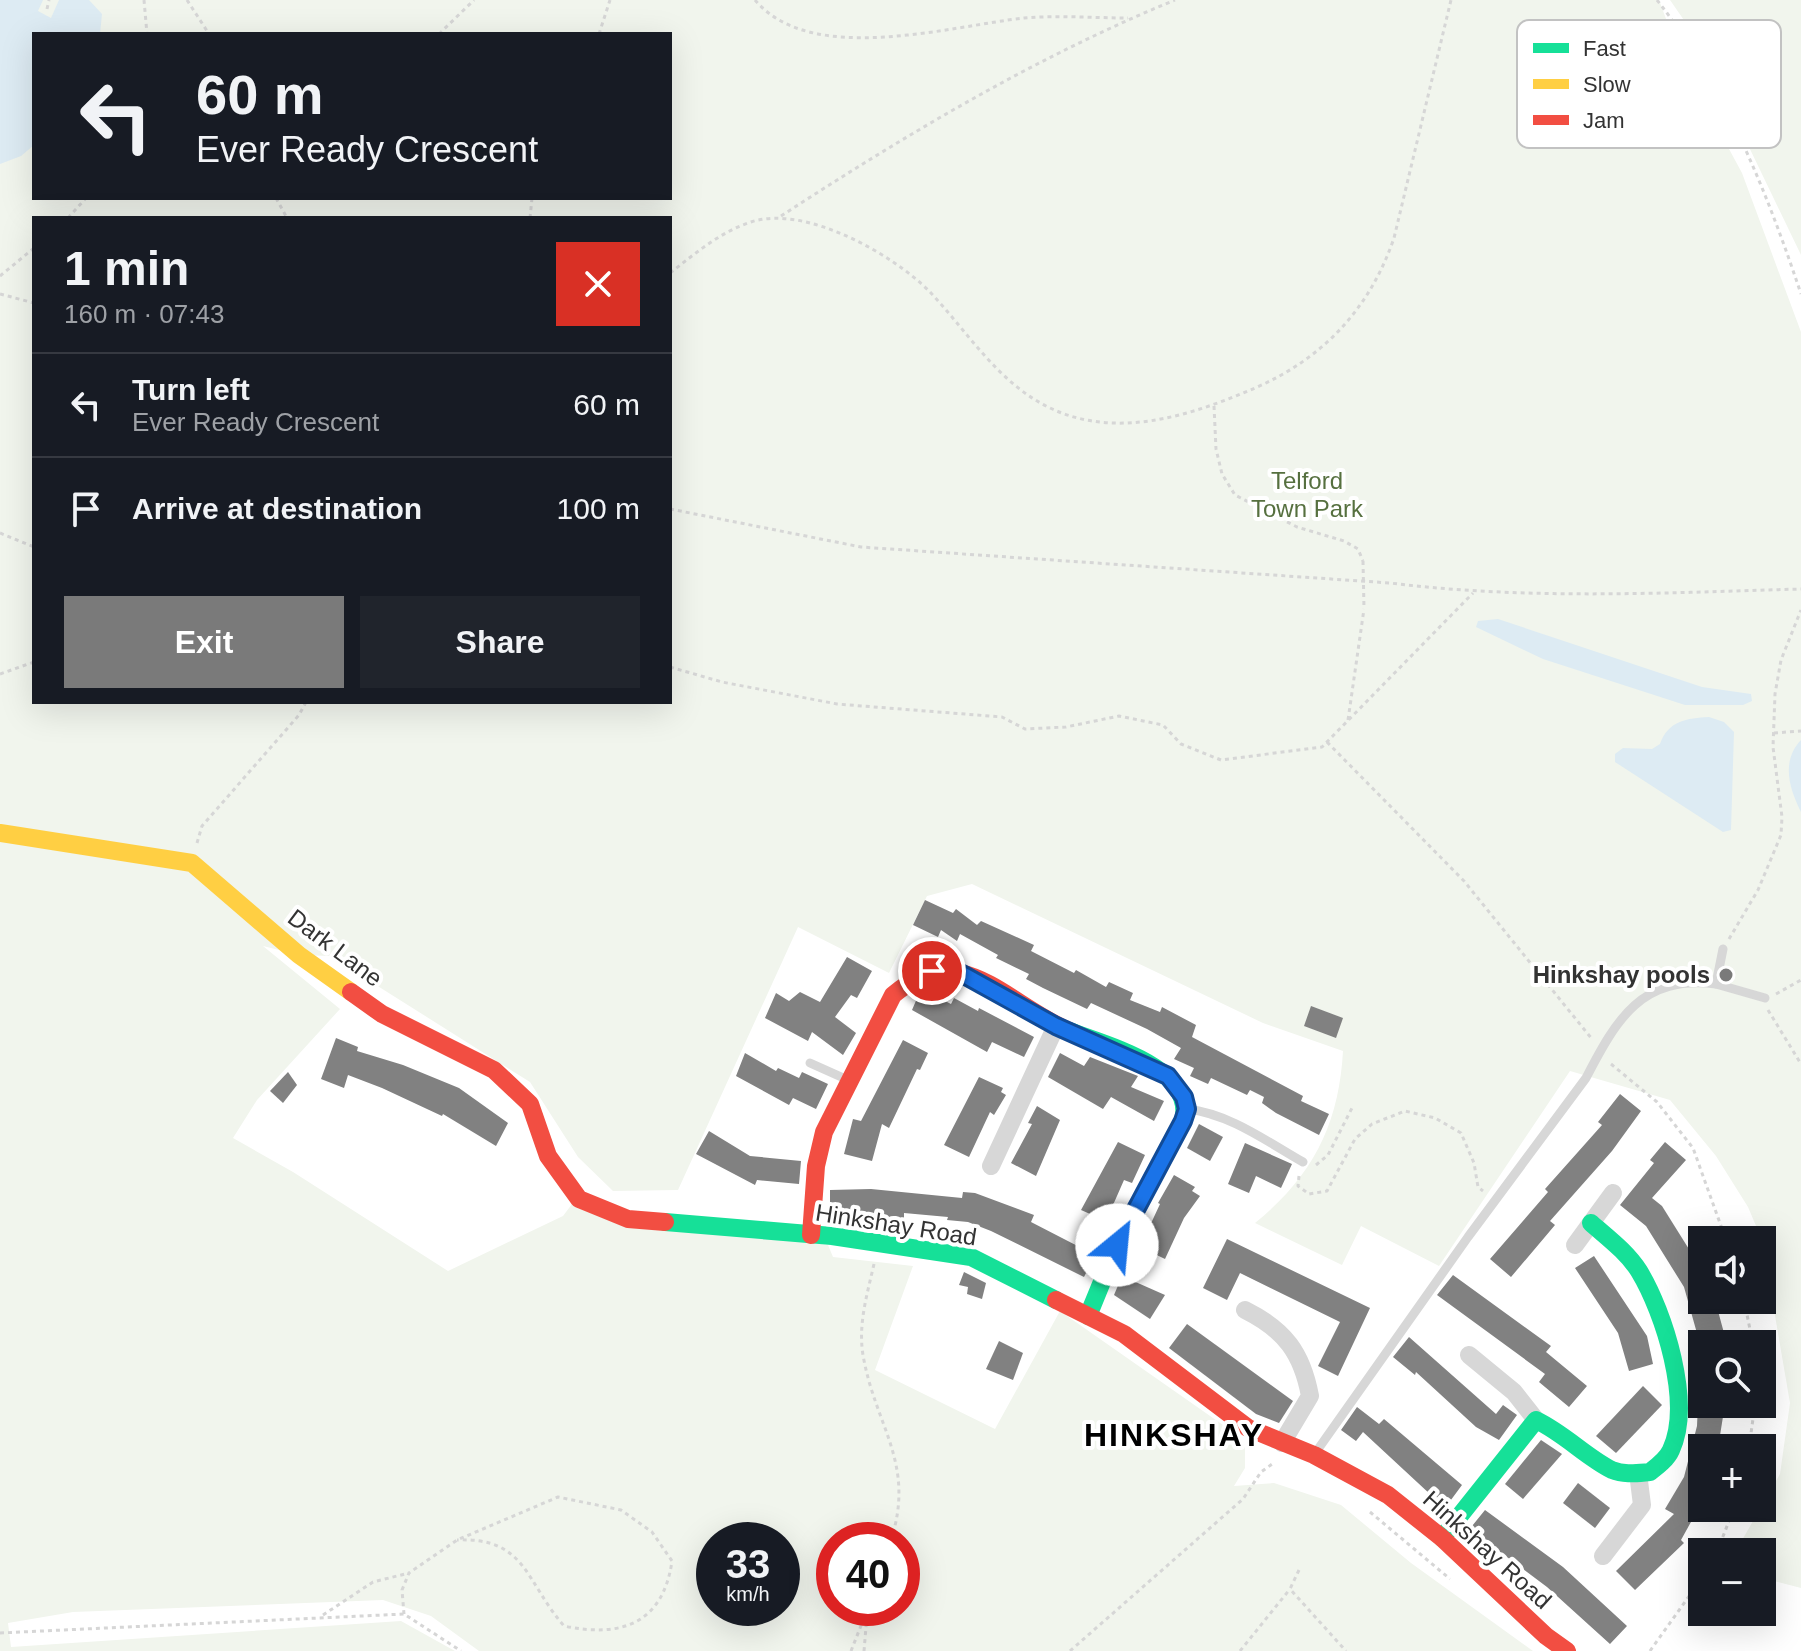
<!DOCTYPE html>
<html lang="en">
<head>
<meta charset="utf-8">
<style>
  body { margin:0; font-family:Arial,sans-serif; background:#20242c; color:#f1f3f6; height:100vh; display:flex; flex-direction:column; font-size:30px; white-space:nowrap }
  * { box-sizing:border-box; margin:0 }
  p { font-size:26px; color:#9ea1a6 }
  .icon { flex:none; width:44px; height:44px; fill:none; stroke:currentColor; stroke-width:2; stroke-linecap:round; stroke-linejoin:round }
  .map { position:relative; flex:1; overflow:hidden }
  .details { position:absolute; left:32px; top:216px; width:640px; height:488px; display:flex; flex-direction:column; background:#171b24; border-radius:0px; box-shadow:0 8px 32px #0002 }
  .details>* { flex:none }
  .banner { position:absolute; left:32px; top:32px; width:640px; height:168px; border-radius:0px; box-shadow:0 8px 32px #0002; background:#171b24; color:#f1f3f6; overflow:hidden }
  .tools { position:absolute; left:1688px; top:1226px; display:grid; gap:16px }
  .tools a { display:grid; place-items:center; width:88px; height:88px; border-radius:0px; background:#171b24; box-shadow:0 8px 32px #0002; font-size:40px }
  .speed { position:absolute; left:696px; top:1522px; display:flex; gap:16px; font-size:40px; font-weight:700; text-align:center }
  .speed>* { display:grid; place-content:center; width:104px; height:104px; border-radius:50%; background:#171b24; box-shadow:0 8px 32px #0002; line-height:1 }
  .speed small { font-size:20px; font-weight:400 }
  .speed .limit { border:12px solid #d22; background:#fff; color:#111 }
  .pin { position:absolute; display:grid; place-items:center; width:68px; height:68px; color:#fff; margin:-34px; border:4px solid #fff; border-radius:50%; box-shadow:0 2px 8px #0007 }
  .me { position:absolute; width:88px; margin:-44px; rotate:28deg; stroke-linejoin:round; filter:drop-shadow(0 0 6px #0008) }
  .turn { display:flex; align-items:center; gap:28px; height:168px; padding:0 32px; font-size:36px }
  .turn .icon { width:104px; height:104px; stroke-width:2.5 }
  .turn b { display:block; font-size:56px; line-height:68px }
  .round { display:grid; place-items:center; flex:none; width:84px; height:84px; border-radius:0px; background:#20242c }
  .head { display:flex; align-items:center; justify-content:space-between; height:136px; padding:0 32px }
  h1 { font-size:48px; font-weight:700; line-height:60px }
  .action { display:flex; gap:16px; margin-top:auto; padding:16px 32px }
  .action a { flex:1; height:92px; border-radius:0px; background:#7a7a7a; color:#fff; font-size:32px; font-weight:700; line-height:92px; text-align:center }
  .action a+a { background:#20242c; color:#f1f3f6 }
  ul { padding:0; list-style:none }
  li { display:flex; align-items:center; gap:24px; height:104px; padding:0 32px; border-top:2px solid #363941 }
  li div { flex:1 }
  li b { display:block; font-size:30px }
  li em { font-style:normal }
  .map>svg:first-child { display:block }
  .green { fill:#f1f5ed; fill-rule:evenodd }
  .water { fill:#ddebf3 }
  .building { fill:#818181 }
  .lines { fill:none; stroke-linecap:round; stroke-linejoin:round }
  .path { stroke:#d6d6d6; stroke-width:3; stroke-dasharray:4 4; stroke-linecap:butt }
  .lane { stroke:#d7d7d7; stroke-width:9 }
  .street { stroke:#d7d7d7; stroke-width:18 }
  .fast { stroke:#16e098; stroke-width:18 }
  .slow { stroke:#ffcf43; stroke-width:18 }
  .jam { stroke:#f24e42; stroke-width:18 }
  .path-bridge { stroke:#d6d6d6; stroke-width:3; stroke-dasharray:4 4; stroke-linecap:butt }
  .route-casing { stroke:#114b97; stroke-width:20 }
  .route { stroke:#1a73e8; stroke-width:14 }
  .poi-dot { fill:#7a7a7a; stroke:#fff; stroke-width:3 }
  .labels { text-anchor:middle; stroke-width:8; stroke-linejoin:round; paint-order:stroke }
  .park-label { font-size:24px; fill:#56703f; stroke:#fff }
  .street-label { font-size:24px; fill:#333; stroke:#fff }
  .poi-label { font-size:24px; font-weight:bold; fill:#333; stroke:#fff; text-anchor:end }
  .district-label { font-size:32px; font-weight:bold; letter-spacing:2px; fill:#000; stroke:#fff }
  .key { fill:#fff; stroke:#c2c2c2; stroke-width:2 }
  .key-label { font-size:22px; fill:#333 }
</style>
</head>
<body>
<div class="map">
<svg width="1801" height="1651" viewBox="0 0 1801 1651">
  <rect width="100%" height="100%" fill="#fff"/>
  <g class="green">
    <path d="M0,0H1659L1682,62L1742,173L1801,332V1588L1770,1580L1762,1572V1552H1741V1542L1780,1474L1790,1403L1762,1240L1748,1207L1716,1156L1670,1100L1570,1071L1439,1266L1361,1226L1342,1265L1255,1223C1313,1176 1339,1124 1343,1051L1263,1023L972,884L927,896L889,973L798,927L678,1190L613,1191L578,1157L530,1082L330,956L299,955L263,946L340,1009L257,1100L233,1138L293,1172L448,1271L563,1216L572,1204L828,1245L833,1257L913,1266L875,1370L995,1429L1060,1311L1223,1425L1245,1447V1468L1234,1486L1274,1483L1341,1505L1411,1563L1533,1651H479L431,1616L383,1600L73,1612L8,1623L11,1647L401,1621L455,1651H0ZM34,34H670V198H34ZM34,218H670V702H34ZM714,1540H782V1608H714ZM834,1540H902V1608H834Z"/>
    <path d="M1670,0H1801V255L1697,39Z"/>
  </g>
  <g class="water">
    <path d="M0,0H43L38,11L51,18L59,0H89L102,14L100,34H34V145L21,156L0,164Z"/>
    <path d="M1498,619L1702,687L1751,694L1752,701L1743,705H1685L1543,659L1476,627L1478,621Z"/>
    <path d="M1709,717L1724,722L1734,732L1731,830L1723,832L1615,762V754L1623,748L1652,749L1660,744C1668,721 1687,718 1709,717Z"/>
    <path d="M1801,740V812C1789,788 1781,761 1801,740Z"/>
  </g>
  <g class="building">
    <path d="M925,900L953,913L956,909L977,925L981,921L1034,945L1031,951L1074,973L1076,970L1106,987L1109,982L1133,993L1130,1000L1160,1012L1162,1007L1196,1025L1192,1037L1303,1096L1301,1101L1329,1114L1319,1135L1276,1113L1262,1103L1264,1097L1250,1090L1247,1095L1211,1078L1208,1084L1190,1076L1194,1068L1174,1059L1181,1048L1147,1029L1091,1003L1087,1009L1043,988L1026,979L1029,974L996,958L998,955L960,934L957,941L941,930L938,937L913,925Z"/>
    <path d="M847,957L872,971L857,998L851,995L835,1017L856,1033L843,1055L812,1032L808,1041L765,1018L776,993L789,1001L800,992L820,1002Z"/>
    <path d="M925,991L951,1004L954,998L978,1011L979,1008L1034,1037L1024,1057L992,1042L987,1052L912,1010L918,996Z"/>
    <path d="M1311,1006L1343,1018L1336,1038L1304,1026Z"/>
    <path d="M336,1038L358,1047L357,1051L403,1065L459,1088L508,1123L496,1146L443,1114L442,1116L382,1088L348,1075L344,1088L321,1079Z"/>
    <path d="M903,1040L928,1053L920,1070L917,1069L889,1128L882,1124L872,1161L844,1154L853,1119L861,1121Z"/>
    <path d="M745,1053L776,1071L778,1068L799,1078L802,1072L828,1084L816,1109L793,1098L789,1105L736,1076Z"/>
    <path d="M1060,1053L1084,1066L1090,1057L1138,1076L1131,1087L1164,1101L1154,1121L1111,1097L1103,1109L1048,1077Z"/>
    <path d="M288,1072L297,1085L283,1103L270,1091Z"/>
    <path d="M979,1077L1003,1088L1001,1092L1006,1095L994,1115L990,1112L969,1157L944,1145Z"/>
    <path d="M1620,1094L1641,1111L1612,1151L1550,1221L1555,1225L1511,1277L1490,1259L1548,1192L1545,1189L1602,1125L1598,1122Z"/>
    <path d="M1037,1106L1060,1120L1036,1176L1011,1163L1032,1124L1028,1123Z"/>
    <path d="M1199,1124L1223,1137L1210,1161L1187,1148Z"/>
    <path d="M709,1131L750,1156L801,1161L799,1184L757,1180L755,1185L696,1154Z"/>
    <path d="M1118,1142L1145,1155L1132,1183L1124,1180L1106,1221L1081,1210Z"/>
    <path d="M1665,1142L1686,1160L1652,1198L1662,1206L1702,1270V1300H1715L1727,1344H1700L1684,1287L1646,1226L1620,1205L1654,1163L1650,1160Z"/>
    <path d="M1245,1143L1292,1164L1281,1188L1256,1176L1249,1193L1228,1184Z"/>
    <path d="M1174,1175L1195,1187L1192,1191L1200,1196L1184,1218L1165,1259L1140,1247L1160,1204L1158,1203Z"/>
    <path d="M871,1189L962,1198L963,1192L975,1193L1034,1215L1031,1222L1095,1255L1084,1277L991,1231L968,1222L947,1220L948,1217L904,1213V1219L858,1215L830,1217V1190Z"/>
    <path d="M1227,1239L1370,1308L1338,1376L1318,1366L1340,1322L1240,1273L1227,1300L1203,1288Z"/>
    <path d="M1594,1256L1647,1336L1653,1364L1629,1371L1618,1333L1575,1268Z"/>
    <path d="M964,1272L986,1283L982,1299L967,1294L968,1287L959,1285Z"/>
    <path d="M1453,1275L1551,1346L1546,1352L1587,1386L1569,1407L1539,1382L1545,1374L1437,1295Z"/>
    <path d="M1122,1276L1165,1295L1150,1319L1114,1295Z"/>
    <path d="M1187,1324L1293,1401L1279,1423L1256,1414L1169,1348Z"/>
    <path d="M1409,1337L1496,1414L1503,1405L1517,1415L1499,1440L1476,1427L1416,1372L1415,1375L1393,1357Z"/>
    <path d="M999,1341L1023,1353L1013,1380L986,1369Z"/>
    <path d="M1643,1386L1662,1405L1616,1453L1596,1436Z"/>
    <path d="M1698,1404H1725L1718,1448H1702V1502L1681,1540L1684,1543L1635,1590L1616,1571L1674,1514L1665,1509L1684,1477L1697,1426Z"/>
    <path d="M1357,1407L1379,1424L1384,1419L1462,1485L1445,1508L1363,1432L1356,1441L1341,1430Z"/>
    <path d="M1541,1440L1562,1454L1523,1499L1505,1484Z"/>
    <path d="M1578,1483L1610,1508L1595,1528L1563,1503Z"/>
    <path d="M1485,1510L1563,1567L1627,1626L1610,1644L1547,1587L1483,1539L1482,1541L1468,1531Z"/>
  </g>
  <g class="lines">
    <g class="path">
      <path d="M144,0L147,34"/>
      <path d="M187,0L209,34"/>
      <path d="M755,0C811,67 950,26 1024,18C1058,15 1094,18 1128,18"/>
      <path d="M1657,0C1724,85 1767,192 1801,294"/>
      <path d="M47,9L49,0"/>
      <path d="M439,34L474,0"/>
      <path d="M599,34L610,0"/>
      <path d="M276,198L287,218"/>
      <path d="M781,216C907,134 1036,57 1175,0"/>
      <path d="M68,218L86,198"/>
      <path d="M530,218L532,198"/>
      <path d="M670,273C696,253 720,232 751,222C804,204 893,254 930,292C966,330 997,381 1046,406C1114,441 1190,416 1255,388C1324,358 1370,308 1394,238L1451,0"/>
      <path d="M0,276L34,248"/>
      <path d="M0,294L34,303"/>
      <path d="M1214,406L1216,449L1222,474L1235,495L1297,527L1344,541L1358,549L1363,561"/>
      <path d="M670,509L861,547L1390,583C1527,600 1663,593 1801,589"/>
      <path d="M0,533L34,547"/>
      <path d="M670,667L722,682L837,704L1002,717L1025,729L1066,727L1119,716L1163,725L1181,744L1221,760L1322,747L1473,593"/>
      <path d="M0,674L34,662"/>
      <path d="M1348,720L1364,609"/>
      <path d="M1774,733L1801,731"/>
      <path d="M1327,742L1464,881L1592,1039"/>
      <path d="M197,843L202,826L299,715L306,702"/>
      <path d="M1729,939L1758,890L1781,835L1782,817L1773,747L1775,694L1781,660L1801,610"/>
      <path d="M1776,994L1801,980"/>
      <path d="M1768,1010L1801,1064"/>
      <path d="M1611,1064L1657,1102L1693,1148L1726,1240"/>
      <path d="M1316,1165L1328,1155L1352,1108"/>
      <path d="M1299,1176L1298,1186L1309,1194L1327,1191L1355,1139L1372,1124L1405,1111L1435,1118L1461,1133L1474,1163L1478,1187L1483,1191"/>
      <path d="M874,1264C867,1295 858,1324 863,1355C875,1426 916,1463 891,1540"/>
      <path d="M1744,1300L1753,1344"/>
      <path d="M1749,1448L1755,1404"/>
      <path d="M1370,1512L1450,1579"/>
      <path d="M1717,1552L1734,1508"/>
      <path d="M1299,1570L1290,1589L1346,1651"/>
      <path d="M404,1614L402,1590L409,1573L457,1540L558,1497L621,1510L652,1532L672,1561C663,1624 621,1638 564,1626C525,1581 526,1537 457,1540"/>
      <path d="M323,1615L373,1582L409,1573"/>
      <path d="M0,1633L404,1614L461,1651"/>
      <path d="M851,1651L868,1608"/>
      <path d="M864,1651L867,1615"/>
      <path d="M1070,1651L1243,1499L1261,1472L1275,1462"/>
      <path d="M1240,1651L1290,1589"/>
      <path d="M1650,1651L1702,1578"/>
    </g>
    <g class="lane">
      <path d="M1716,984L1765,998"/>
      <path d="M810,1063L848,1080"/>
      <path d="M1187,1109C1230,1114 1266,1141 1303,1162"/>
      <path d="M1316,1452L1468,1237L1586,1078C1617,1018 1642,975 1716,984L1723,949"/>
    </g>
    <g class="street">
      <path d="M991,1166L1056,1026"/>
      <path d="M1575,1245L1613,1193"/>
      <path d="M1245,1310C1285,1330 1302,1353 1310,1396L1282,1443"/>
      <path d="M1469,1355L1514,1392L1536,1420"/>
      <path d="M1603,1556L1642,1505L1638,1473"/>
    </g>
    <g class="fast">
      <path d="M1069,1031C1105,1045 1197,1068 1183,1121L1117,1245L1088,1316"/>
      <path d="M665,1222L832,1236L971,1257L1056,1300"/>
      <path d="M1442,1538L1536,1420C1565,1434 1586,1457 1612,1470C1624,1475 1637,1473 1650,1472C1658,1466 1667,1459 1671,1450C1693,1403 1664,1312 1639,1271C1627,1252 1608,1238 1591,1223"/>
    </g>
    <path class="slow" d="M0,833L192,863L299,955L351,992"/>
    <g class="jam">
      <path d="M351,992L382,1014L494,1070L530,1104L548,1156L579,1199L628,1219L665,1222"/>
      <path d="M811,1235L816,1166L824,1132L893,995C961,937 1004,1003 1069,1031"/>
      <path d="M1056,1300L1124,1334L1248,1428L1314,1455L1388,1495L1442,1538L1546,1636L1567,1651"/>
    </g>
    <path class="path-bridge" d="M1363,561L1364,609"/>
  </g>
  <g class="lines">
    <g class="route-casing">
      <path id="route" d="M932,971L955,970L1056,1026L1168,1076L1184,1097L1187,1109L1183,1121L1117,1245"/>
    </g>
    <use href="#route" class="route"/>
  </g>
  <circle class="poi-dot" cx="1726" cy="975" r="8"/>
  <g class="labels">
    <g class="park-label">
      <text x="1307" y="489">Telford<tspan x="1307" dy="28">Town Park</tspan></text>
    </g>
    <g class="street-label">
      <text transform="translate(335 948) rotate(37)" y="8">Dark Lane</text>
      <text transform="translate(896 1225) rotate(9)" y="8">Hinkshay Road</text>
      <text transform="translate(1487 1550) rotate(42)" y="8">Hinkshay Road</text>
    </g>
    <g class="poi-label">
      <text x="1710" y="983">Hinkshay pools</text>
    </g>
    <g class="district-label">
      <text x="1174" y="1446">HINKSHAY</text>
    </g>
  </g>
  <rect x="1517" y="20" width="264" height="128" rx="12" class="key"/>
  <rect x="1533" y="43" width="36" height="10" fill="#16e098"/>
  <rect x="1533" y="79" width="36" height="10" fill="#ffcf43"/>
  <rect x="1533" y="115" width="36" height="10" fill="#f24e42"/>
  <g class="key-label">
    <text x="1583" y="56">Fast</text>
    <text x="1583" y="92">Slow</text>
    <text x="1583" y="128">Jam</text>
  </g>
</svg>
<div class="tools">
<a><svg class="icon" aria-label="sound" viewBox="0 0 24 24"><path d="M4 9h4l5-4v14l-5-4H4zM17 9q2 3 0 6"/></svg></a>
<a><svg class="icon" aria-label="search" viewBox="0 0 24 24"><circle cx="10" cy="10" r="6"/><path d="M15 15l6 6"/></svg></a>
<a>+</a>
<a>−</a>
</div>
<div class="speed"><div>33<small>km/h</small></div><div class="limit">40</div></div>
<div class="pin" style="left:932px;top:971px;background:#d93025"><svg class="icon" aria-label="arrive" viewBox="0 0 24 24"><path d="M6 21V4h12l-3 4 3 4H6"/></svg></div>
<svg class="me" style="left:1117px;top:1245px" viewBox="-20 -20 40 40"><circle r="19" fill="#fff"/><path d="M0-13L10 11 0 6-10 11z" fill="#1a73e8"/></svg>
<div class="banner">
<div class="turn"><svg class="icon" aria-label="left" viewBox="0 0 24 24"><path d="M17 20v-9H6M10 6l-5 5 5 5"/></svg><div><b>60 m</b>Ever Ready Crescent</div></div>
</div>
<section class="details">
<div class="head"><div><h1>1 min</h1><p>160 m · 07:43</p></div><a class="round" style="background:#d93025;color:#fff"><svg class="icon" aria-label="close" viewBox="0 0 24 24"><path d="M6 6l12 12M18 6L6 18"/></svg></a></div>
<ul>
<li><svg class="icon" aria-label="left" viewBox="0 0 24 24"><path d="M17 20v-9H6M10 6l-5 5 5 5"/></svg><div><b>Turn left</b><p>Ever Ready Crescent</p></div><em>60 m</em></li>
<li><svg class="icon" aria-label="arrive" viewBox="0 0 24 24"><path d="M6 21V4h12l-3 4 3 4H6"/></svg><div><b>Arrive at destination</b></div><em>100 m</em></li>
</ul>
<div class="action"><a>Exit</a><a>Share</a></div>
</section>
</div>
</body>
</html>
